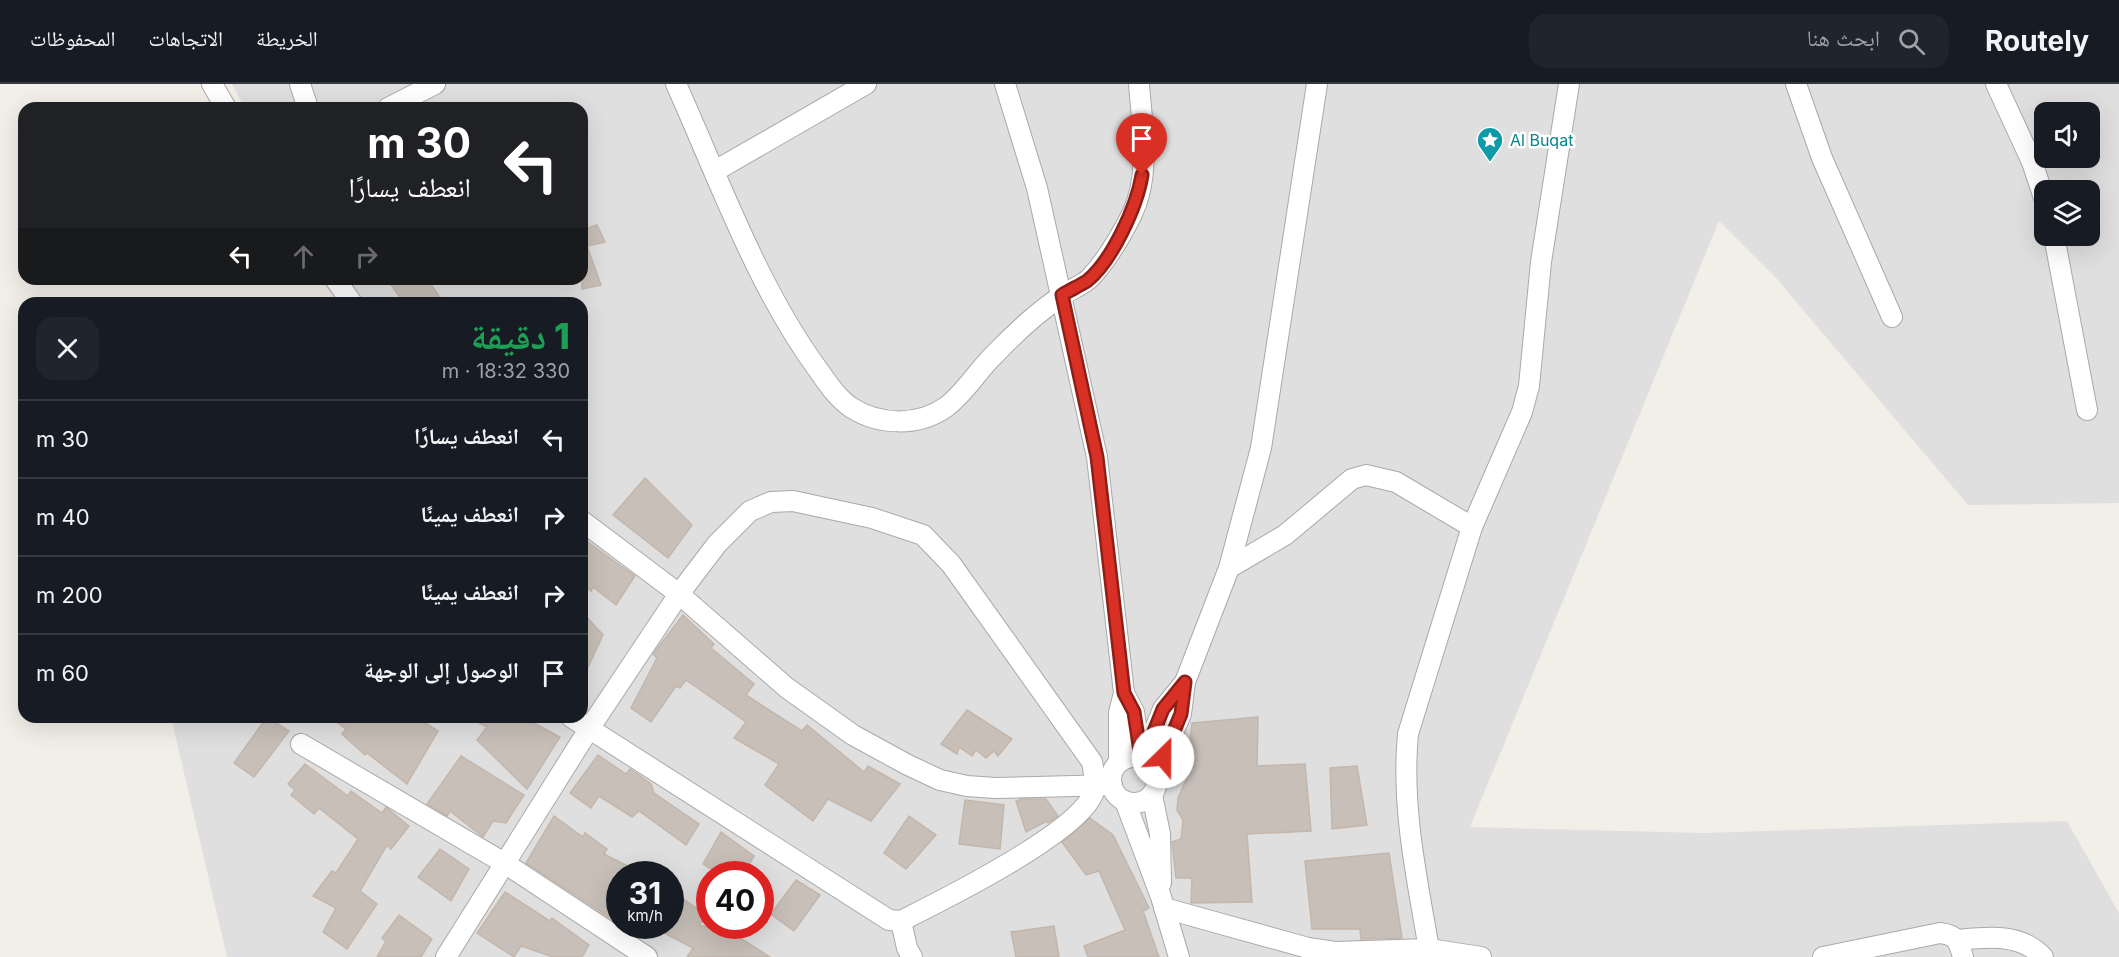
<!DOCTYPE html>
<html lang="ar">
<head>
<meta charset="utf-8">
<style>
  body { margin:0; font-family:Inter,"Noto Naskh Arabic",sans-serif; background:#20242c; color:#f1f3f6; direction:rtl; height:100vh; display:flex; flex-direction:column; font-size:22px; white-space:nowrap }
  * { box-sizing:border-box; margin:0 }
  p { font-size:20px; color:#9ea1a6 }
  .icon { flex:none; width:33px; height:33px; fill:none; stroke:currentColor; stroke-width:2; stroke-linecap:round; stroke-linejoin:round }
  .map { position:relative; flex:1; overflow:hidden; direction:ltr }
  .drawer { position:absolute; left:18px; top:213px; width:570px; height:426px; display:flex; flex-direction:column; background:#171b24; border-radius:18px; box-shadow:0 6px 24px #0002; direction:rtl }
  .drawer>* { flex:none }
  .banner { position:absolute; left:18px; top:18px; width:570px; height:183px; border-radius:18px; box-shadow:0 6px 24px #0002; direction:rtl; background:#202124; color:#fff; overflow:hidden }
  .tools { position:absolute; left:2034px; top:18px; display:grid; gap:12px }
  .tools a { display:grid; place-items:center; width:66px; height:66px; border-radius:12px; background:#171b24; box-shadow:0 6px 24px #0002; font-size:30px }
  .speed { position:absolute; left:606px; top:777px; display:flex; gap:12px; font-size:30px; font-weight:700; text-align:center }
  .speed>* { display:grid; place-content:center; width:78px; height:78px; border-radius:50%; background:#171b24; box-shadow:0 6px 24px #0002; line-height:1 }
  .speed small { font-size:15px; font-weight:400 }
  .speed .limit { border:9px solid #d22; background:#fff; color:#111 }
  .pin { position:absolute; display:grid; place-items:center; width:51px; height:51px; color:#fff; margin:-62px -26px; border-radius:50% 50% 50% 0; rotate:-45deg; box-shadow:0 0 6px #0007 }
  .pin .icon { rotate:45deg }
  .me { position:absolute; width:66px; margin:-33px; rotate:23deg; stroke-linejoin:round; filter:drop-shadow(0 0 4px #0008) }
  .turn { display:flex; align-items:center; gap:21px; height:126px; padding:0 18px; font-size:27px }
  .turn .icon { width:78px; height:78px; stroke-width:2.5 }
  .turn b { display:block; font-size:42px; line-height:51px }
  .lanes { display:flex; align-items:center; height:57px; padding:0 18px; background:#0003; justify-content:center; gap:30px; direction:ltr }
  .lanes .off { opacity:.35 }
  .round { display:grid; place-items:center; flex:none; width:63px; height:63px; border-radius:18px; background:#20242c }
  .summary { display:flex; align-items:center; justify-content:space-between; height:102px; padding:0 18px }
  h1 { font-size:36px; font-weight:800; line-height:45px; color:#1e9e55 }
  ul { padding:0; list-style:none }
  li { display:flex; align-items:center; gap:18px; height:78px; padding:0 18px; border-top:2px solid #363941 }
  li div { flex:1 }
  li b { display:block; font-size:22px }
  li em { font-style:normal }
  header { display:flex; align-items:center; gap:36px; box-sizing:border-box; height:84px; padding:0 30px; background:#171b24; border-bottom:2px solid #363941 }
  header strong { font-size:28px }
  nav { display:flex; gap:33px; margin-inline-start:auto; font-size:21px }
  .search { width:420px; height:54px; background:#20242c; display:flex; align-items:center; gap:15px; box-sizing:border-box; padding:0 21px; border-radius:18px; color:#9ea1a6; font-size:22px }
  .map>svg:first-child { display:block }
  .residential { fill:#e0dfdf; fill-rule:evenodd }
  .building { fill:#c7bfb8; stroke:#c4b6ab; stroke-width:1.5 }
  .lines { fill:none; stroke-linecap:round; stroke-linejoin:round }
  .minor-casing { stroke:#a9a9a9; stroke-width:22 }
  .minor { stroke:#fff; stroke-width:20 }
  .route-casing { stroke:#8d1f18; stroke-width:15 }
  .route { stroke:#d93025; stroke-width:10 }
  .labels { text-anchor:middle; stroke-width:5; stroke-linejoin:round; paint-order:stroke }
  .culture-label { font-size:16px; fill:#0d838f; stroke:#fff; text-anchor:start }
</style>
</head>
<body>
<header>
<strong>Routely</strong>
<div class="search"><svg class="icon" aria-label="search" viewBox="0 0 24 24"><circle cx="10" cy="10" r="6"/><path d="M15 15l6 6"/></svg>ابحث هنا</div>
<nav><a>الخريطة</a><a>الاتجاهات</a><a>المحفوظات</a></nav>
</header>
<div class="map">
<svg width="2119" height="873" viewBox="0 0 2119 873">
  <rect width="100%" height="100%" fill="#f2efe9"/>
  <path class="residential" d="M232,0H2119V419L1968,421L1777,195L1719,137L1470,743L1704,749L2067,737L2119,829V873H227L171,633H582V219H355L341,195H582V24H245ZM2044,28H2090V74H2044ZM2044,106H2090V152H2044ZM620,790H670V842H620ZM710,790H760V842H710Z"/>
  <g class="building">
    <path d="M597,141L605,158L587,162L601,201L582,205V146Z"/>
    <path d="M387,195H427L444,219H404Z"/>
    <path d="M645,394L692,441L668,474L613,431Z"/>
    <path d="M582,454L635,492L616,521L593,503L591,507L582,499Z"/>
    <path d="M582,528L603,551L582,596Z"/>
    <path d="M683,531L714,560L711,564L754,600L746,611L802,647L807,641L864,688L868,682L900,700L871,737L828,715L813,737L765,701L779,680L734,654L746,638L686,596L680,604L676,602L651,638L631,624L657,574L653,570Z"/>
    <path d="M967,626L1012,655L998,672L994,667L986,674L976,666L972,672L959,663L957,670L941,660Z"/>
    <path d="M267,633L289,647L254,693L234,679Z"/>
    <path d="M330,633H416L438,647L407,700L367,669L365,671L342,650L346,645Z"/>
    <path d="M469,633H523L560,653L527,705L477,656L487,643Z"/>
    <path d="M1258,633L1257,682L1305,680L1311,747L1247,750L1252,818L1191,819L1192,794H1176L1172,758L1181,755L1183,736L1177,726L1178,714L1186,696L1192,639Z"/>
    <path d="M598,671L626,690L630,685L639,691L651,700L654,709L699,740L686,761L639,727L632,733L599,712L591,724L570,709Z"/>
    <path d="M461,672L524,711L506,739L493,737L483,753L450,727L447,732L427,720Z"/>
    <path d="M305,680L348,712L351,707L382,729L386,723L409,742L391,765L387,761L360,807L377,820L347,865L323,848L336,824L313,812L332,787L336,789L358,755L319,724L314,730L291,711L295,706L288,700Z"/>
    <path d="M1357,682L1367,741L1332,745L1330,684Z"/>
    <path d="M1022,715H1046L1058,732L1048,739L1047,737L1026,748L1016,717Z"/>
    <path d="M965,716L1004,721L1000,765L959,760Z"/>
    <path d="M554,732L583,753L585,749L607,765L604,770L643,790H620V828L615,837L526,779Z"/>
    <path d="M909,732L936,751L906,785L884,769Z"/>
    <path d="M1090,734L1113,751L1149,824L1143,827L1159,873H1088L1084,862L1125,846L1099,787L1086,791L1062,758Z"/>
    <path d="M721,748L754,772L744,790H719L703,780Z"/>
    <path d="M440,765L469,785L451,817L418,793Z"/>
    <path d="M1389,769L1402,854L1361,855L1360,845H1312L1305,777Z"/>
    <path d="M796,796L820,811L794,847L771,830Z"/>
    <path d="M505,808L550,837L552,834L589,861L582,873H553L521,862L514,873L477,849Z"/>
    <path d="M679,812L706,831L699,842H721L770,873H687L693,864L651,842H670V828Z"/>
    <path d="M399,831L432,855L421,873H377L386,857L382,854Z"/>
    <path d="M1054,842L1059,873H1016L1011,848Z"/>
  </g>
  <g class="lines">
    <g class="minor-casing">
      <g id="minor">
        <path d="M212,0L226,24"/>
        <path d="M300,0L308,24"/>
        <path d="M676,0C718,93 758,205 819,287C828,300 838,315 852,324C879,341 918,343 946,323C965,309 978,286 995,270C1015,249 1039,227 1063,211C1071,205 1083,201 1090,194C1107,176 1121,152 1132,130C1151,91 1142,41 1139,0"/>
        <path d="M1005,0L1037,104L1097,373L1124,609L1119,629V678"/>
        <path d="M1796,0L1822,74L1892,233"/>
        <path d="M1996,0L2032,78L2044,114"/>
        <path d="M388,24L435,0"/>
        <path d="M715,87L866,0"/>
        <path d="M2054,152L2087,326"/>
        <path d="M335,195L352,219"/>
        <path d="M582,437L679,510L787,604L853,651L908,681L940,696L967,702L995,704L1112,701"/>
        <path d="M1229,484L1285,451L1352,395L1366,391L1396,398L1472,443"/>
        <path d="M1124,609L1134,628L1141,674"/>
        <path d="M571,633L889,836L901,837L907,864L912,873"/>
        <path d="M301,660L506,780L647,873"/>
        <circle cx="1134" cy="696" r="23"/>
        <path d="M1143,675L1163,625L1185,598"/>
        <path d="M1156,689L1181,630L1185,598L1229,484L1261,364L1317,0"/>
        <path d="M1152,711L1160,750L1161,799"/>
        <path d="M1125,717L1161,813L1179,873"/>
        <path d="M1164,824L1308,864L1335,868L1429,865L1481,873"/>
        <path d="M1958,856C1988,853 2021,849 2043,873"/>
        <path d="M1429,865C1417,795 1401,722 1408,650L1472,443L1522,328L1529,302L1541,178L1569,0"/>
        <path d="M446,873L589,645L679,510L717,460L750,427L771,418L793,417L872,434L923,451L951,480L1092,678C1094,690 1098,703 1091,714C1068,754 945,815 901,837"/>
        <path d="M1823,873L1940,849C1957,851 1959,858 1963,873"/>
      </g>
    </g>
    <use href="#minor" class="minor"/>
  </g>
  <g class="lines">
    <g class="route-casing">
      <path id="route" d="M1142,91C1137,122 1112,177 1087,197C1079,202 1070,206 1062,211L1097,373L1124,609L1134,628L1141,674L1143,675L1163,625L1185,598L1181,630L1163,673"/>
    </g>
    <use href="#route" class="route"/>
  </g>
  <defs>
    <g id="sight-pin" transform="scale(1.35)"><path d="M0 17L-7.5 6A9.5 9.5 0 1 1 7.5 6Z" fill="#0f9aa8" stroke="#fff"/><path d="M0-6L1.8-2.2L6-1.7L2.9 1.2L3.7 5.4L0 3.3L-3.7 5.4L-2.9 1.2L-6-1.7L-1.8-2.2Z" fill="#fff"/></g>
  </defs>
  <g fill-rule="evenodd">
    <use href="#sight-pin" x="1490" y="56"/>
  </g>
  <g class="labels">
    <g class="culture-label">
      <text x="1510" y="62">Al Buqat</text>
    </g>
  </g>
</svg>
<div class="tools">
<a><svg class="icon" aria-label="sound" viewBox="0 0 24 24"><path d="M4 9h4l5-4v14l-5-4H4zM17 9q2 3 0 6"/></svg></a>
<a><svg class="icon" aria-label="layers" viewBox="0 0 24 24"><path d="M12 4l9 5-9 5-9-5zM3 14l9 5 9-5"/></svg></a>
</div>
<div class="speed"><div>31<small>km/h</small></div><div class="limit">40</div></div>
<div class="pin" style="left:1142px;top:91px;background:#d93025"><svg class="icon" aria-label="arrive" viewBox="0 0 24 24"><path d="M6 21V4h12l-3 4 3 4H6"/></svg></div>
<svg class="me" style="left:1163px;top:673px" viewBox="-20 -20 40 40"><circle r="19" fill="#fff"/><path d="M0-13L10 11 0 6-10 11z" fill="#d93025"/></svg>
<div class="banner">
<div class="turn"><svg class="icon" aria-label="left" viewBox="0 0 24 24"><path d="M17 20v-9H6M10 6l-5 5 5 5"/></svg><div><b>30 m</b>انعطف يسارًا</div></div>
<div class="lanes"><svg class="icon" aria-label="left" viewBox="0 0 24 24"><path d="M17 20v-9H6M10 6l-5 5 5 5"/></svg><svg class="icon off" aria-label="ahead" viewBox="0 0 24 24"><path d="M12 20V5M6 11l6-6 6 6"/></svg><svg class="icon off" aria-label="right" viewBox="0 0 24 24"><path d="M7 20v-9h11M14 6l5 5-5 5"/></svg></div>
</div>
<section class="drawer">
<div class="summary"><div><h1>1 دقيقة</h1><p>330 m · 18:32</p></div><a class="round"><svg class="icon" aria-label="close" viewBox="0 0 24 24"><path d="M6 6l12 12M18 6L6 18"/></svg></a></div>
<ul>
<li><svg class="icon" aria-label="left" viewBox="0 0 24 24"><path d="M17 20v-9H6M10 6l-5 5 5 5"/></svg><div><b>انعطف يسارًا</b></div><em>30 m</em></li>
<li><svg class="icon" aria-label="right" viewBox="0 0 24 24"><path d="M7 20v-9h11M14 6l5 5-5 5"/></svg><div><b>انعطف يمينًا</b></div><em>40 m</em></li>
<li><svg class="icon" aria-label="right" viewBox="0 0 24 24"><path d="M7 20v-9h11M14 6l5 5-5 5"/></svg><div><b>انعطف يمينًا</b></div><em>200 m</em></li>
<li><svg class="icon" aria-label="arrive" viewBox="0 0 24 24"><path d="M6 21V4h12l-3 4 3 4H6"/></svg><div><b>الوصول إلى الوجهة</b></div><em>60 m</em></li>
</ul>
</section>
</div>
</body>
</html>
